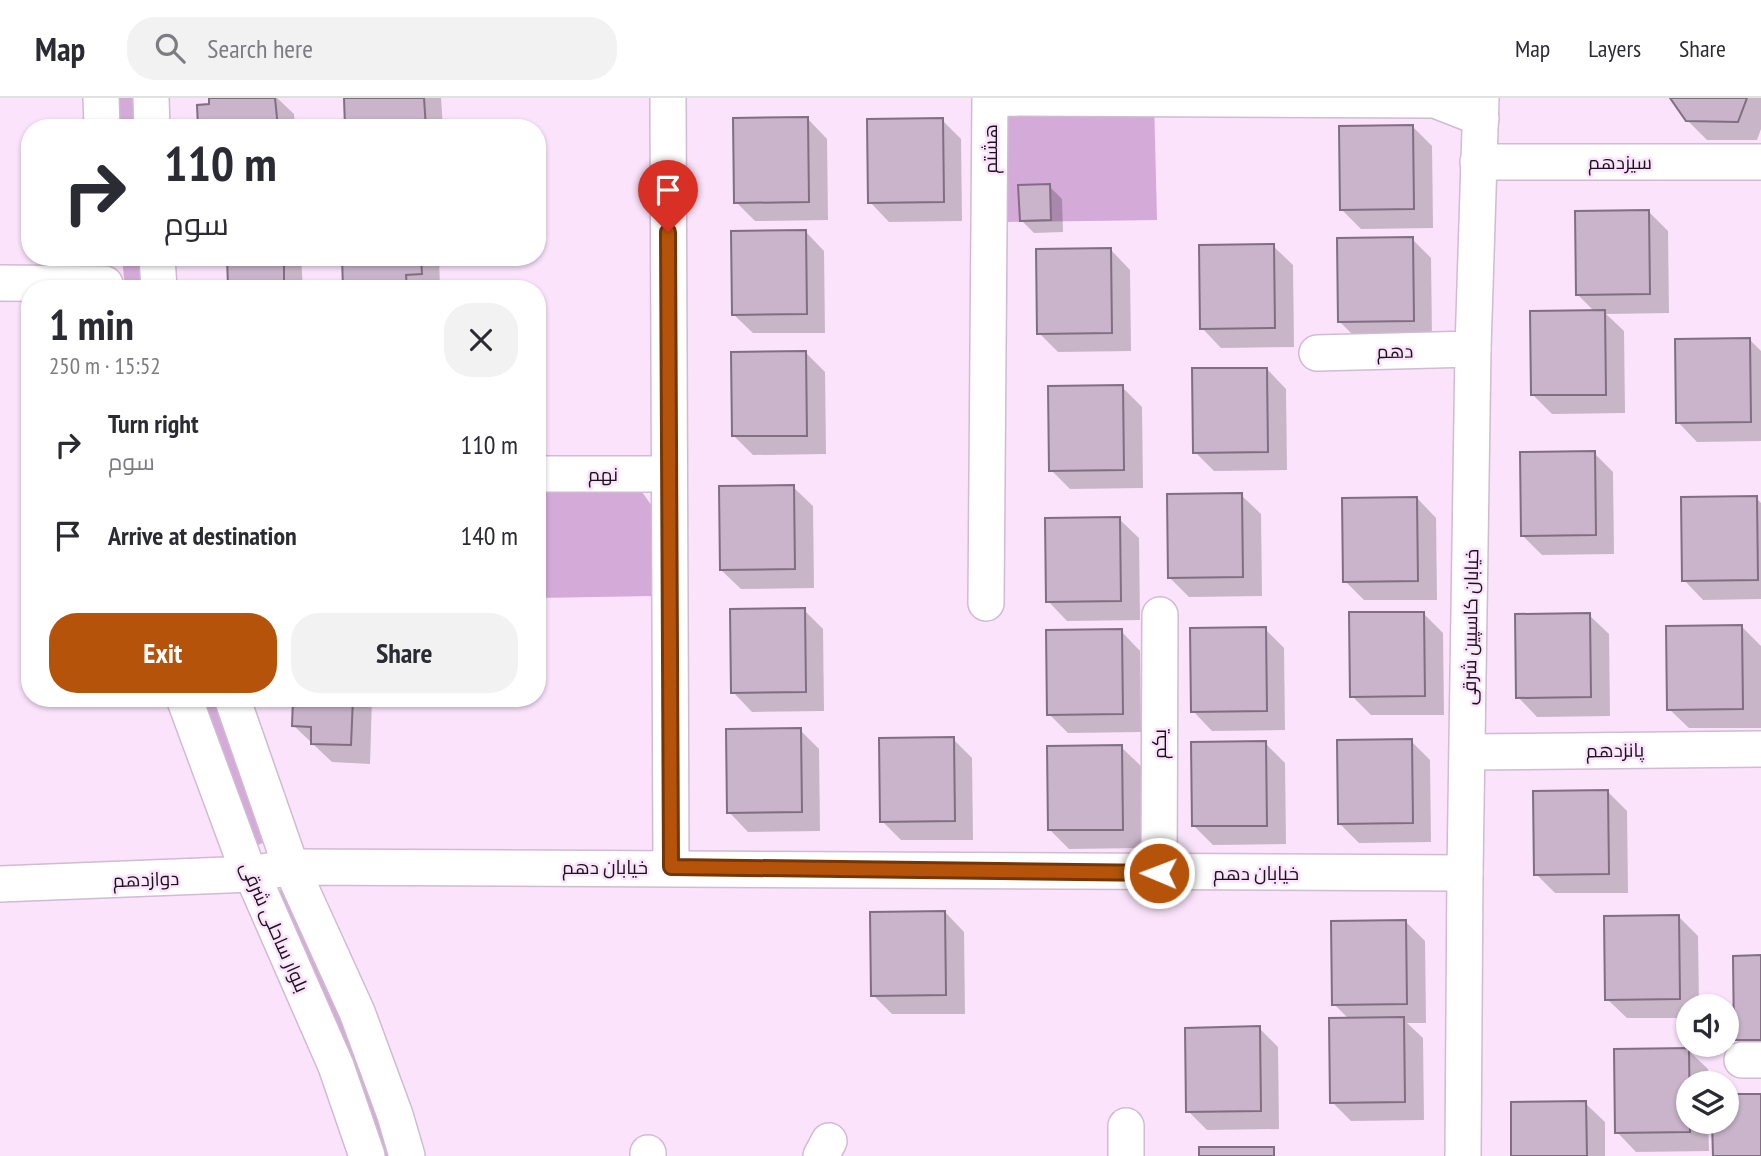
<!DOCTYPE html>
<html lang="en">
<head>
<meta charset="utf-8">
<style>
  body { margin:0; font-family:"PT Sans Narrow",Cairo,sans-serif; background:#f2f2f3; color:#2b2b33; height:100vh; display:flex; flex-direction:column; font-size:26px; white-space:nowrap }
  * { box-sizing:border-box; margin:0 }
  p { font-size:23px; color:#7c7c81 }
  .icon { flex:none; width:38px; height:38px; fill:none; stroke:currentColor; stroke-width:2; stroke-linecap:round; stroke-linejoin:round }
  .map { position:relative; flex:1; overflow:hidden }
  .panel { position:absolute; left:21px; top:182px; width:525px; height:427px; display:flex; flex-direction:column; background:#fff; border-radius:28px; box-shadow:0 2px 5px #0004 }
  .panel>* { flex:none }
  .banner { position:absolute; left:21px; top:21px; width:525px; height:147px; border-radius:28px; box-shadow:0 2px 5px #0004; background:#fff; color:#2b2b33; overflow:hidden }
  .fabs { position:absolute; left:1676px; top:896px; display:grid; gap:14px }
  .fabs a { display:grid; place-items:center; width:63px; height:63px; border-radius:50%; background:#fff; box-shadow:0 2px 5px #0004; font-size:35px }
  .pin { position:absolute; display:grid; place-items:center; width:60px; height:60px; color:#fff; margin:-72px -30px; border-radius:50% 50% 50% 0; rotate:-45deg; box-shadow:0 0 7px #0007 }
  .pin .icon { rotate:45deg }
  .me { position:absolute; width:77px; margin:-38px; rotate:271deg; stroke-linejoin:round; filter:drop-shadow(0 0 5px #0008) }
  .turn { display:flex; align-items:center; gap:24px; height:147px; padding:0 28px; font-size:32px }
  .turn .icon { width:91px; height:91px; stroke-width:2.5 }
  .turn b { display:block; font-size:49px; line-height:60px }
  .round { display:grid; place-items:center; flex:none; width:74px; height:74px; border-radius:28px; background:#f2f2f3 }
  .head { display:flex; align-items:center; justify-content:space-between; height:119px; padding:0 28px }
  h1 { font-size:42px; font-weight:700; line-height:52px }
  .button { display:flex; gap:14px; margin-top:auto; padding:14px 28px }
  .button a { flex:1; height:80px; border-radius:28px; background:#b45309; color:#fff; font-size:28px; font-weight:700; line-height:80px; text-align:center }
  .button a+a { background:#f2f2f3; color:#2b2b33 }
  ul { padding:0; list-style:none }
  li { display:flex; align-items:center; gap:21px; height:91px; padding:0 28px }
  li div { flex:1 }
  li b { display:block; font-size:26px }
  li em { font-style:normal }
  header { display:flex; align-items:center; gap:42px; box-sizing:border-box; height:98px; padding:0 35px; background:#fff; border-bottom:2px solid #e1e1e2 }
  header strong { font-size:33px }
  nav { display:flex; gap:38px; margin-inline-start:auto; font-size:24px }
  .search { width:490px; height:63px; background:#f2f2f3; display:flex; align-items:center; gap:18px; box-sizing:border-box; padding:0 24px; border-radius:28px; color:#7c7c81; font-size:26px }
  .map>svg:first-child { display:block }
  .green { fill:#d4aad8 }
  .shadow { fill:#0003 }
  .building { fill:#c9b4cb; stroke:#816e83; stroke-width:2 }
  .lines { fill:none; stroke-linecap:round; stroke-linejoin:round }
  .minor-casing { stroke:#d0bbd2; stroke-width:38 }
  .minor { stroke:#fff; stroke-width:35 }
  .route-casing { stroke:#753606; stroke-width:18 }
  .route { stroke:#b45309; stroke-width:12 }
  .labels { text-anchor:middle; stroke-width:5; stroke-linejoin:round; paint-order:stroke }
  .street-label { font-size:19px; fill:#1b131b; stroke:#fae3fb }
</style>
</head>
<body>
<header>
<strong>Map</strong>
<div class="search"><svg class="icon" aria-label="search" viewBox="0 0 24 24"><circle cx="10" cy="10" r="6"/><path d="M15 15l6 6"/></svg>Search here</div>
<nav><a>Map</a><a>Layers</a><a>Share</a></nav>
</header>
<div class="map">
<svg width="1761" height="1058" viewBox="0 0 1761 1058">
  <rect width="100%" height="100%" fill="#fae3fb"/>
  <g class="green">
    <path d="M118,0H135V30H119Z"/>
    <path d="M1030,2H1154L1157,122L1007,124L1005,22Z"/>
    <path d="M122,159H140L142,191H125Z"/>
    <path d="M634,383L652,408L653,498L537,500V385Z"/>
    <path d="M202,600H217L269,742L256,748Z"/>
    <path d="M289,787L394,1058H380L274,796Z"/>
  </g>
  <g class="shadow">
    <path d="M210,0H277L294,16L295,30H200L211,8Z"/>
    <path d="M346,0H441L443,30H347Z"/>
    <path d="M1672,0H1761V31L1757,42H1707L1687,22Z"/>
    <path d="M808,21L827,41L828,122L755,123L736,104Z"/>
    <path d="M942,22L961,41L962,123L889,124L870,104Z"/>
    <path d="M1413,29L1432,48L1433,130L1361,131L1341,111Z"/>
    <path d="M1049,88L1062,101L1063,134L1034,135L1021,122Z"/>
    <path d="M1649,114L1668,133L1669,215L1606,216L1624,233L1625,315L1552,316L1533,297L1595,214L1577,196Z"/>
    <path d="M805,133L824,153L825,235H753L733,216Z"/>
    <path d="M1412,141L1431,160L1432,242L1359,243L1340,224Z"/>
    <path d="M1273,148L1293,167L1294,249L1221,250L1202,230Z"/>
    <path d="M1111,152L1130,172L1131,253L1058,254L1039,235Z"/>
    <path d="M229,159H301L303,191H219L230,190Z"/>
    <path d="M344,159H439L440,191H345Z"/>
    <path d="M1750,242L1761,253V343L1697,344L1678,324Z"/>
    <path d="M806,255L825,274L826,356L753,357L734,338Z"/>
    <path d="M1267,271L1286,291L1287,372L1214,373L1195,354Z"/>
    <path d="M1122,289L1142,309L1143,390L1070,391L1051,372Z"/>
    <path d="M1594,355L1613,374L1614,456L1542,457L1522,437Z"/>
    <path d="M793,389L813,408L814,490L741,491L721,472Z"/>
    <path d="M1241,397L1261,416L1262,498L1189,499L1169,479Z"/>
    <path d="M1417,400L1436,420L1437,502H1364L1345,483Z"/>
    <path d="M1756,400L1761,405V501L1703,502L1684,482Z"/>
    <path d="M1119,421L1139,440L1140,522L1067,523L1048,503Z"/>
    <path d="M804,512L823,531L824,613L752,614L733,594Z"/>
    <path d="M1424,516L1443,535L1444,617H1371L1352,598Z"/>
    <path d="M1589,517L1609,536L1610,618L1537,619L1518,599Z"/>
    <path d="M1741,528L1761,548V630H1689L1669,611Z"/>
    <path d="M1265,531L1284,550L1285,632L1212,633L1193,613Z"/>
    <path d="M1121,533L1140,553L1141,634L1068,635L1049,616Z"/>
    <path d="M295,600H372L370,666L332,664L294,628Z"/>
    <path d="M800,632L819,651L820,733L748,734L729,714Z"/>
    <path d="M953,641L972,660L973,742H901L882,723Z"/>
    <path d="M1411,643L1430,662L1431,744L1359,745L1339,725Z"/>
    <path d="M1265,645L1285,665L1286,746L1213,747L1194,728Z"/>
    <path d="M1121,649L1141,668L1142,750L1069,751L1050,732Z"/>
    <path d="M1607,693L1627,713L1628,795H1555L1536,776Z"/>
    <path d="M945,814L964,834L965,916H892L873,897Z"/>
    <path d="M1679,819L1698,838L1699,908H1689V920H1627L1607,901Z"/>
    <path d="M1406,824L1425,843L1426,925H1407L1423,940L1424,1022L1351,1023L1332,1004L1350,922L1334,906Z"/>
    <path d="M1761,859V960H1755L1735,941Z"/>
    <path d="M1259,930L1278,949L1279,1031L1207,1032L1188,1013Z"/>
    <path d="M1688,952L1708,971V985H1689V1024H1708L1709,1053L1636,1054L1617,1034Z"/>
    <path d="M1585,1005L1605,1024V1058H1513Z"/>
  </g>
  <g class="building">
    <path d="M209,0H275L278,30H198L197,7L209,6Z"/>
    <path d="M344,0H424L426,30H345Z"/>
    <path d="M1670,0H1747L1738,24L1686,23Z"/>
    <path d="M808,19L809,104L734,105L733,20Z"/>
    <path d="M943,20L944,104L868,105L867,21Z"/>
    <path d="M1413,27L1414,111L1340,112L1339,28Z"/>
    <path d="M1050,86L1051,122L1020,123L1018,87Z"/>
    <path d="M1649,112L1650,196L1576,197L1575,113Z"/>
    <path d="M806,132L807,216L732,217L731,133Z"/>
    <path d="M1413,139L1414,223L1338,224L1337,140Z"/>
    <path d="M1274,146L1275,230L1200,231L1199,147Z"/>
    <path d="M1111,150L1112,235L1037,236L1036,151Z"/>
    <path d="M227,159H284V191H210L228,189Z"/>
    <path d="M342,159H421L422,176L406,177L407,191H343Z"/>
    <path d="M1605,212L1606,297H1531L1530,213Z"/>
    <path d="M1750,240L1751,324L1676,325L1675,241Z"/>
    <path d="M806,253L807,338H732L731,254Z"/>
    <path d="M1192,270H1267L1268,354L1193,355Z"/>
    <path d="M1123,287L1124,372L1049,373L1048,288Z"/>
    <path d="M1595,353L1596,437L1521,438L1520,354Z"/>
    <path d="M794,387L795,471L720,472L719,388Z"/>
    <path d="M1242,395L1243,479L1168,480L1167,396Z"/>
    <path d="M1757,398L1758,482L1682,483L1681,399Z"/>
    <path d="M1417,399L1418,483L1343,484L1342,400Z"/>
    <path d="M1120,419L1121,503L1046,504L1045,420Z"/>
    <path d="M805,510L806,594L731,595L730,511Z"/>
    <path d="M1349,514H1424L1425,598L1350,599Z"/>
    <path d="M1590,515L1591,599L1516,600L1515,516Z"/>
    <path d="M1742,527L1743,611L1667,612L1666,528Z"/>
    <path d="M1266,529L1267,613L1191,614L1190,530Z"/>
    <path d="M1122,531L1123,616L1047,617L1046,532Z"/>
    <path d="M293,600H353L351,647L311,646V629L292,628Z"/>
    <path d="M801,630L802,714L727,715L726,631Z"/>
    <path d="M954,639L955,723L880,724L879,640Z"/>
    <path d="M1412,641L1413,725L1338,726L1337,642Z"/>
    <path d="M1266,643L1267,728H1192L1191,644Z"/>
    <path d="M1122,647L1123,732H1048L1047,648Z"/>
    <path d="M1608,692L1609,776L1534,777L1533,693Z"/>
    <path d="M945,813L946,897L871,898L870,814Z"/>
    <path d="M1679,817L1680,901L1605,902L1604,818Z"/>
    <path d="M1406,822L1407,906L1332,907L1331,823Z"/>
    <path d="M1761,857V942H1734L1733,858Z"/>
    <path d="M1404,919L1405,1004L1330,1005L1329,920Z"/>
    <path d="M1260,928L1261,1013L1186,1014L1185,930Z"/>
    <path d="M1689,950L1690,1034L1615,1035L1614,951Z"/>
    <path d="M1727,996H1761V1058H1713L1712,1024H1727Z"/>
    <path d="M1586,1003L1587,1058H1511V1004Z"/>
    <rect x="1199" y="1049" width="75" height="9"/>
  </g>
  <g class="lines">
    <g class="minor-casing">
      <g id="minor">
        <path d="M101,0L102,30"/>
        <path d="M151,0L152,30"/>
        <path d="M668,0L671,769"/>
        <path d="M1478,64H1761"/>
        <path d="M157,159L159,191"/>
        <path d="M0,185L105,186"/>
        <path d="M1317,255L1473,251"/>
        <path d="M537,376H669"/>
        <path d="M986,505L990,0L1435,2L1481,20"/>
        <path d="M184,600L248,773L252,776L336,968L367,1058"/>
        <path d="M232,600L291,769L357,914L395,1017L407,1058"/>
        <path d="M1468,654L1761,651"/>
        <path d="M1159,775L1160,517"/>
        <path d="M0,786L252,776L291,769C682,769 1073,775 1465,775"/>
        <path d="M1742,962H1761"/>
        <path d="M648,1058V1055"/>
        <path d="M821,1058L829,1043"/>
        <path d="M1126,1058V1028"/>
        <path d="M1463,1058L1465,775L1473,251L1481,0"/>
      </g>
    </g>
    <use href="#minor" class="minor"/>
  </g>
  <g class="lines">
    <g class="route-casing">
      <path id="route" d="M668,134L671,769L1159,775"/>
    </g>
    <use href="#route" class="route"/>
  </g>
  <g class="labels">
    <g class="street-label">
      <text transform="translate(990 51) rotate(-90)" y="7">هشتم</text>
      <text x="1620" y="71">سیزدهم</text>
      <text transform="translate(1395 253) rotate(-1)" y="7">دهم</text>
      <text x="603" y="383">نهم</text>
      <text transform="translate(1470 529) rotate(-89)" y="7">خیابان کاسپین شرقی</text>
      <text transform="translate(1159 646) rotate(-90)" y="7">یکم</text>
      <text transform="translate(1615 652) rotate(-1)" y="7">پانزدهم</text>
      <text x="605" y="776">خیابان دهم</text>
      <text x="1256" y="782">خیابان دهم</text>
      <text transform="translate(146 781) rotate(-2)" y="7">دوازدهم</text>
      <text transform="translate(275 829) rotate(66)" y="7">بلوار ساحلی شرقی</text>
    </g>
  </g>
</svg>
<div class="fabs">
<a><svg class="icon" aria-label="sound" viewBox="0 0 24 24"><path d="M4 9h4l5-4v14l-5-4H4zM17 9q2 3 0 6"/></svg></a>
<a><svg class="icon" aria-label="layers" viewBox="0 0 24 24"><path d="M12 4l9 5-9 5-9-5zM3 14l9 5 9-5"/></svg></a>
</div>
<div class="pin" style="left:668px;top:134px;background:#d93025"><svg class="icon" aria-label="arrive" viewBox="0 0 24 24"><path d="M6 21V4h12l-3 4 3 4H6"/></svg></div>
<svg class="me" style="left:1159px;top:775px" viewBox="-20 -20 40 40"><circle r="17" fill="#b45309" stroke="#fff" stroke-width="3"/><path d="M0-11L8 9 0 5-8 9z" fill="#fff"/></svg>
<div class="banner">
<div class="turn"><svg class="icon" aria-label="right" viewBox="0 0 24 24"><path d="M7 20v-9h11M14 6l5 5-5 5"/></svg><div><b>110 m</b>سوم</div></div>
</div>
<section class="panel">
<div class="head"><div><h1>1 min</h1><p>250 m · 15:52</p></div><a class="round"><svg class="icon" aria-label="close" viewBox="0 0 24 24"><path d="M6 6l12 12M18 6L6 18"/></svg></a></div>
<ul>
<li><svg class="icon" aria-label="right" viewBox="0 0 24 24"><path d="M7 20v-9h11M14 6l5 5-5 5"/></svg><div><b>Turn right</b><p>سوم</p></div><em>110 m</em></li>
<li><svg class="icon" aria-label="arrive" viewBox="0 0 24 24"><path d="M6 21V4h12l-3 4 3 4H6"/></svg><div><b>Arrive at destination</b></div><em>140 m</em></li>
</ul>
<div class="button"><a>Exit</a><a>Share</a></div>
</section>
</div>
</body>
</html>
